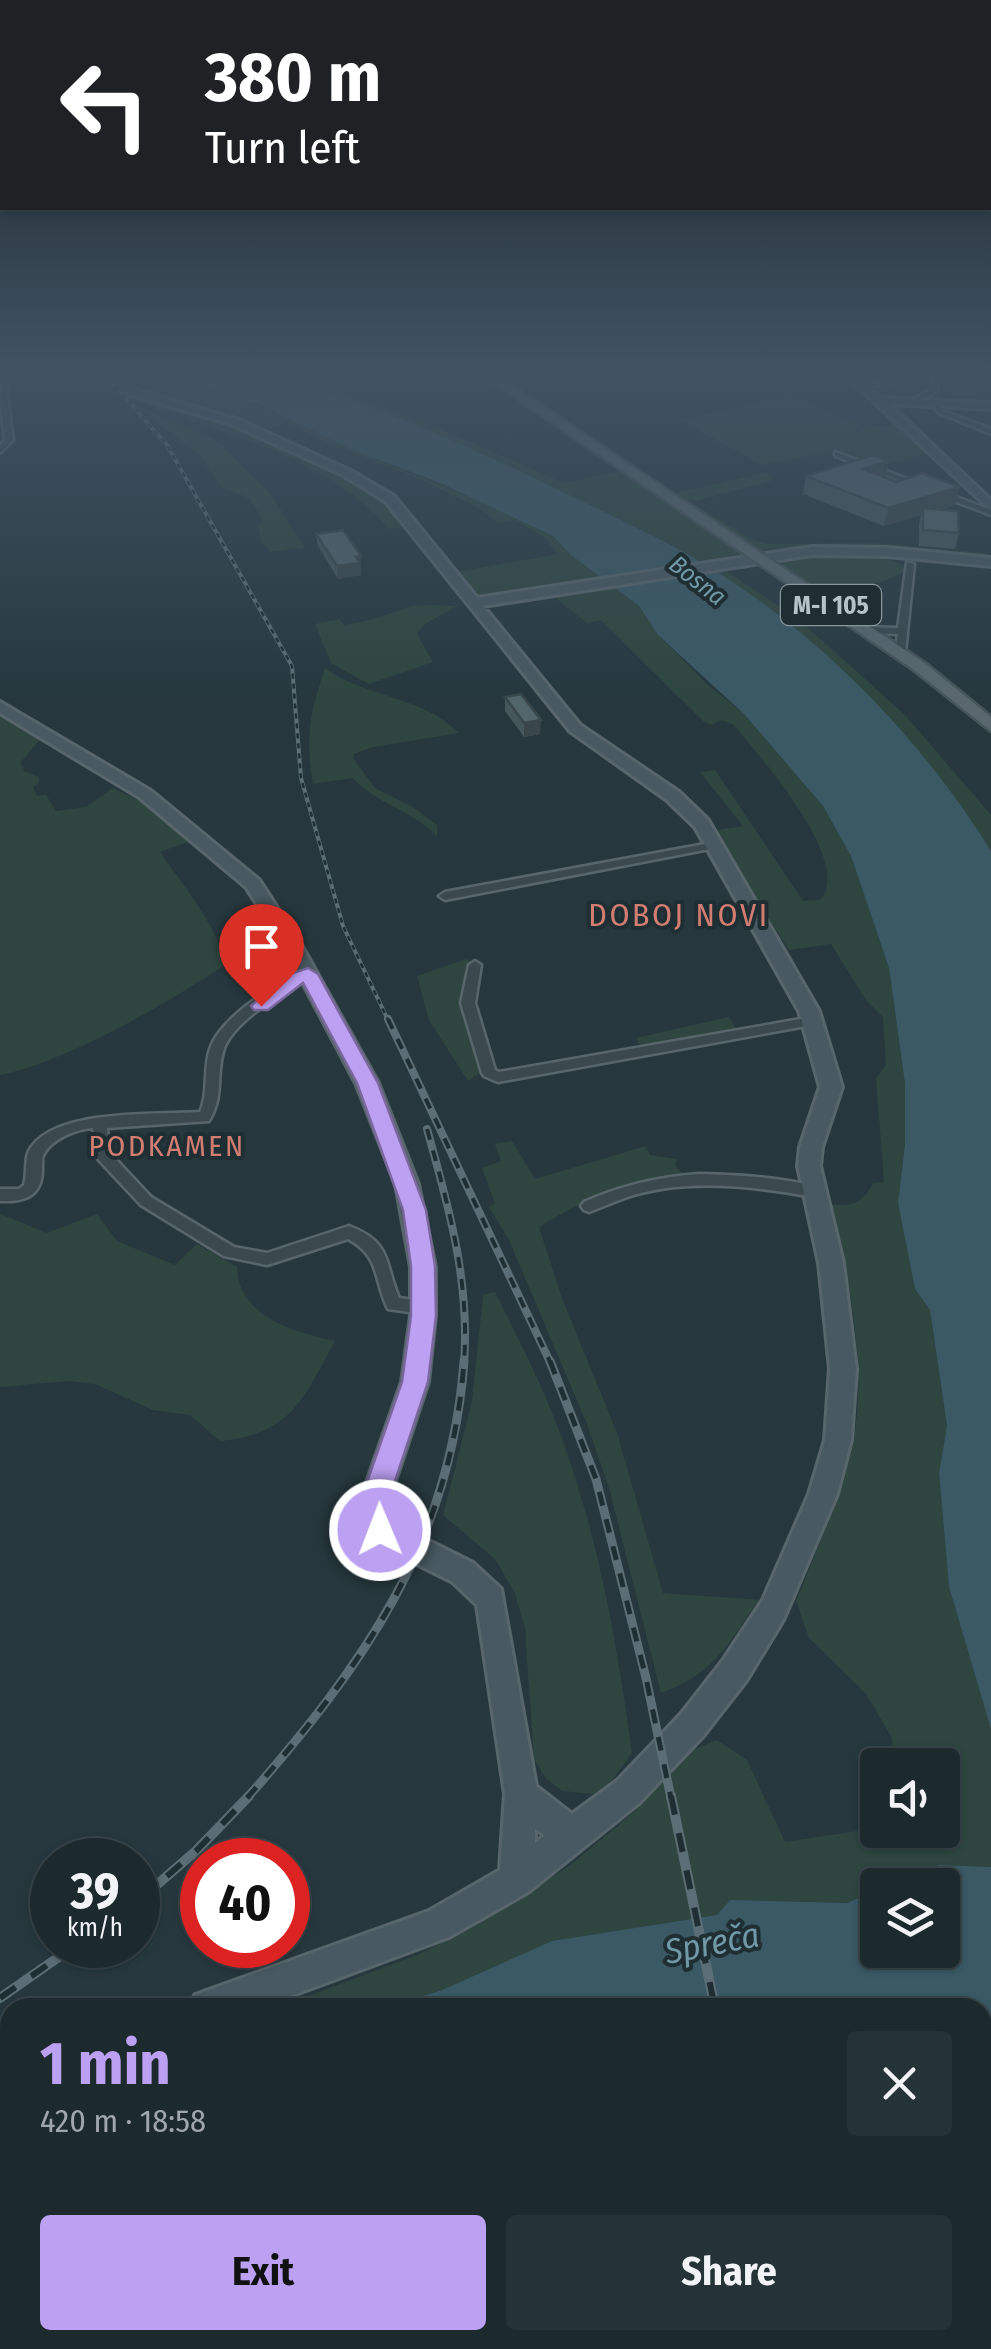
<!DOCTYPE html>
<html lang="en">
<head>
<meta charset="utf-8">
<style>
  body { margin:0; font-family:"Fira Sans Condensed",sans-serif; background:#253236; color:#f1f3f6; height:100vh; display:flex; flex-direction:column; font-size:38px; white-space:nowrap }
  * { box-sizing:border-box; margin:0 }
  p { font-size:32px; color:#a0a7aa }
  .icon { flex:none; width:55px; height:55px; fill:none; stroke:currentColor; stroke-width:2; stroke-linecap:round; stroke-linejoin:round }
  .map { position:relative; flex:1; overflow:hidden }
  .drawer { position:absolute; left:0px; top:1998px; width:992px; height:352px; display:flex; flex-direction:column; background:#1c2a2e; border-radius:30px 30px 0 0; box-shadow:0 2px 8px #0004,0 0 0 2px #3a464a }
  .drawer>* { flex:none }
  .top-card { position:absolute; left:0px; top:0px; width:992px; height:210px; box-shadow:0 2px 8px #0004,0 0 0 2px #3a464a; background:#202124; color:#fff; overflow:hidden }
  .tools { position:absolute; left:860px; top:1748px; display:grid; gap:20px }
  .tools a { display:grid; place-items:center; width:100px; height:100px; border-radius:10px; background:#1c2a2e; box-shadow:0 2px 8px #0004,0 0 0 2px #3a464a; font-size:50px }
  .speed { position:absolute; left:30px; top:1838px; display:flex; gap:20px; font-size:50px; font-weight:700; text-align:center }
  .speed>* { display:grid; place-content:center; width:130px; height:130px; border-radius:50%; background:#1c2a2e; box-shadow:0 2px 8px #0004,0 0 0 2px #3a464a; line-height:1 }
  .speed small { font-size:25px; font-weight:400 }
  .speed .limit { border:15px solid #d22; background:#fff; color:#111 }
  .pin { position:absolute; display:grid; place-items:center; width:85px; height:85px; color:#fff; margin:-102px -42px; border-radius:50% 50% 50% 0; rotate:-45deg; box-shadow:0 0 10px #0007 }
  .pin .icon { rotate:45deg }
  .me { position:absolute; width:110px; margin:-55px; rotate:359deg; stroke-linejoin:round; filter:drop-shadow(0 0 8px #0008) }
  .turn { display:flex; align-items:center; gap:35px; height:210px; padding:0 40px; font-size:45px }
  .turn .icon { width:130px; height:130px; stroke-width:2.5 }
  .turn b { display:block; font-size:70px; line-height:85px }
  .round { display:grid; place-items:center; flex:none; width:105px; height:105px; border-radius:10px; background:#253236 }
  .head { display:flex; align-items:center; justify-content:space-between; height:170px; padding:0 40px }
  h1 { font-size:60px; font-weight:700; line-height:75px; color:#bca0f2 }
  .button { display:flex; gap:20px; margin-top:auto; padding:20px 40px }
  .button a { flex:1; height:115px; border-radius:10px; background:#bca0f2; color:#111; font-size:40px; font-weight:700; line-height:115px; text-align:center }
  .button a+a { background:#253236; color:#f1f3f6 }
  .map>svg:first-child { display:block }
  .green { fill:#2e463f }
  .water { fill:#3a5964 }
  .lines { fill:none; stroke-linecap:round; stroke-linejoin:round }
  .street-casing { stroke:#58666c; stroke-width:5 }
  .secondary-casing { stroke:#58666c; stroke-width:6 }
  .primary-casing { stroke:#46555a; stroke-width:5 }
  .street { fill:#3a494e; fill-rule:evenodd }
  .secondary { fill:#485961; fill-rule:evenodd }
  .primary { fill:#58686e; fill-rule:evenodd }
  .rail-far3-casing { stroke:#5c6e75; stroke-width:4 }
  .rail-far2-casing { stroke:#5c6e75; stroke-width:8 }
  .rail-far1-casing { stroke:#5c6e75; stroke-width:9 }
  .rail-casing { stroke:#5c6e75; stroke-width:10 }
  .rail-far3 { stroke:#1f2e33; stroke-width:2.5; stroke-dasharray:5; stroke-linecap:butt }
  .rail-far2 { stroke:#1f2e33; stroke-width:4; stroke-dasharray:11; stroke-linecap:butt }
  .rail-far1 { stroke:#1f2e33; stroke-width:5; stroke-dasharray:14; stroke-linecap:butt }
  .rail { stroke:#1f2e33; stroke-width:6; stroke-dasharray:19; stroke-linecap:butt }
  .wall { fill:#46575c }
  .shaded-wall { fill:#39474b }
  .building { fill:#51656b; stroke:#39474b; stroke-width:2.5 }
  .route { fill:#bca0f2; stroke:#7a689d; stroke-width:2.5 }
  .labels { text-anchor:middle; stroke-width:8; stroke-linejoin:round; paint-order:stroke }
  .far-water-label { font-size:25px; font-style:italic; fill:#7198a6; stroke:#1f2e33 }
  .shield { fill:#1f2e33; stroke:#89969c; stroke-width:2.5 }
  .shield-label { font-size:25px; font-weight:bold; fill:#b6c3c9 }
  .neighbourhood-label { font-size:30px; letter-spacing:2.5px; fill:#d27d71; stroke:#1f2e33 }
  .quarter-label { font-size:32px; letter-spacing:2.5px; fill:#d27d71; stroke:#1f2e33 }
  .near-water-label { font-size:35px; font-style:italic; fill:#7198a6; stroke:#1f2e33 }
</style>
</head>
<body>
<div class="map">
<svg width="991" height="2349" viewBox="0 0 991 2349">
  <rect width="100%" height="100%" fill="#26383e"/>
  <g class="green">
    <path d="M224,371H288L299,383L352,396L431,425L564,483L621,471L586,452L575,439L741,553L718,561L695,560L547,484L454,442L285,382Z"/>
    <path d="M160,386H200L277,411L348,448L512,514L554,537L604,579L479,596L455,572L558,554L543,536L514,520L498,523L477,507L415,477L326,442L290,423L257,429L214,411L138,390Z"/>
    <path d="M125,391L222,420L347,477L382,498L408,526L389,529C326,458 234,436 147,405Z"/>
    <path d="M791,396L868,428L896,424L927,454L877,467L835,451L762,465L680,420Z"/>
    <path d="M133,404L216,440L270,493L305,548L270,552L261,542L258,525L263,520L249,498L222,488L200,455Z"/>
    <path d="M765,473L775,480L691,502L753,540L767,544L874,543L984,553L991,558L877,548L761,550L670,494Z"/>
    <path d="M815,556H880L903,565L905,572C865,591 808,605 780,561Z"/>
    <path d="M723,569L797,618L905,715L991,815V851C920,737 822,645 711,571Z"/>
    <path d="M613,587L639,606L658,635L709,686L744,714L823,806L851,856L889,968L905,1084V1143L898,1203L915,1289L930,1310L947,1426L939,1473L949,1587L991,1729V1867L939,1865L891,1885H878L877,1890L847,1903L730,1900L717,1915L553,1941L442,1990L389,2007L277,2008L417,1955L470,1929L572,1864L635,1811L673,1758L717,1740L747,1760L785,1842L877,1828L942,1830V1765H893L892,1738L866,1694L809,1638L796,1601C818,1549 840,1496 853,1441C868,1370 848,1273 831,1204C852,1208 864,1202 873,1183L884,1182L876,1078L886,1065L883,1017L866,1000L831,944L789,950L712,831L743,826L700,772L715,770L803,901L820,900C855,862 758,755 734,725L722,720L711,725L703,721L601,620L587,623L553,596Z"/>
    <path d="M457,606L425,624L417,634L433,662L369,684L331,663L315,624L339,619L344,625C366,622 389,614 406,608C420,603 443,606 457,606Z"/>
    <path d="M325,668C366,698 423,696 459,733L373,747L354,754L353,758L375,788L414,808L437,825V836C412,810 376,804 353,778L313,784C305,735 310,714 325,668Z"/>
    <path d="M0,717L40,739L21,762L24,771L39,777V783L33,787L37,796L46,795L56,811L86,807L113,788L149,806L190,841L160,852C178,879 225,934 223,966C168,1003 64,1063 0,1075Z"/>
    <path d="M466,959L469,961L460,1000L482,1072L468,1081L429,1020L417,976Z"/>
    <path d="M729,1017L739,1033L643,1050L636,1038Z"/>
    <path d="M512,1141L535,1179L646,1146L650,1155L677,1159L675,1165L686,1177C623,1189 595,1192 539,1227L562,1298L617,1433L663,1593L759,1600C728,1644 714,1674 661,1693L609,1488L587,1424L509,1240L489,1207L495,1203L482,1168L501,1161L495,1144Z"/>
    <path d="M0,1214L47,1233L97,1214L117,1241L175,1265L197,1244L237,1267C239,1318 293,1331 335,1341C303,1399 292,1434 220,1441L190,1415L153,1410L95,1384L69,1381L0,1387Z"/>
    <path d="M495,1292C512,1326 530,1361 545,1396C593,1507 616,1634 632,1753L613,1779L594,1794L562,1791L546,1778L534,1759L525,1628L515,1593L495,1559L443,1515L472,1402L483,1295Z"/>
  </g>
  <g class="water">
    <path d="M127,371C175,371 224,368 271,378C353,396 437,433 513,468C563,492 614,516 663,541C795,609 913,725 991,851V1729L949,1587L939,1473L947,1426L930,1310L915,1289L898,1203L905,1144V1084L889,968L851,856L823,806L744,714L658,635L639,606L571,555L553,536L438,482L348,448L262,405L200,386L153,384Z"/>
    <path d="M939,1865L991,1867V2023L983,2018L982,2008L951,2005L389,2007L442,1990L552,1941L717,1915L730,1900L847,1903L877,1890L878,1950H942V1885H891Z"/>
  </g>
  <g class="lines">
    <g class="street-casing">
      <g id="street">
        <path d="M5,371H11L7,396L13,440L0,453V446L5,440L0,396Z"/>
        <path d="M888,371H935V372L897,375L898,377L894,381L864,389L861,387L890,379L892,377Z"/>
        <path d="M948,371H958L938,379V390L918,401H914V399L933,388V377Z"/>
        <path d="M933,399L943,411L991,429V434L939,413L930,401Z"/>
        <path d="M835,452L991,510V515L835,456Z"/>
        <path d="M907,562L914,564L905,653L900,656L895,653L898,634L867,633L862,630L867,627L898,628Z"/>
        <path d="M716,842L720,843V847L445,900L439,896L445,892Z"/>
        <path d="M475,961L481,965L475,1003L495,1070L499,1072L812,1017L819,1021L812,1025L498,1082L484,1076L482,1073L461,1003L469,965Z"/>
        <path d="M308,970L313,971L314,974L313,977C286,989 230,1023 223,1052C216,1077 224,1096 209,1121L107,1128L109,1152L151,1197L234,1247L267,1253L349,1226C392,1242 384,1262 399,1298L429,1302L431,1307L429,1312L423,1314L388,1309C373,1278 381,1257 348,1239L267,1265L224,1256L141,1205L97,1158L93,1128C77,1129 50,1139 43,1156C42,1157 42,1172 42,1173C40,1198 22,1202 0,1201V1189H19L24,1185C27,1175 25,1162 28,1153C48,1108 157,1115 200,1112C209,1092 203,1070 210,1049C220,1018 278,980 308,970Z"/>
        <path d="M699,1174C739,1175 780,1177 818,1187L821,1191L818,1195L813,1197C757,1187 697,1179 641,1193C623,1197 606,1206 589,1212L584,1210L581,1206L584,1202C622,1185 658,1177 699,1174Z"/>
      </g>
    </g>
    <g class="secondary-casing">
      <g id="secondary">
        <path d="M105,371H116L136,390L239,420L351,471L394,496L477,598L812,547L888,548L991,558V566L888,556L812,555L483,606L580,725L679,792L708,820L819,1011L842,1087L822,1147L820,1166L843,1263L856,1369L851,1440L837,1494L783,1620L746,1681L703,1736L639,1803L528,1892L449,1937L258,2008H190L195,1995L429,1911L500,1870L505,1794L477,1605L453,1582L379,1545L368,1531L359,1505L402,1382L411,1316V1267L396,1184L356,1083L283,945L246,887L139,797L0,713V702L151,791L259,880L301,945L378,1083L418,1184L435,1267V1316L428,1382L387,1505L399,1526L473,1563L501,1589L536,1786L572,1814L617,1781L681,1714L724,1659L763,1600L809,1494L825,1440L830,1369L819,1263L798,1166L800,1147L820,1087L799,1011L695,827L667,800L570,731L386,502L343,475L231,424L128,394ZM535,1829L545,1835L535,1843Z"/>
        <path d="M820,371C846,371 863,381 882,398L991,403V409L889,404L991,500V510L856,385Z"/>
        <path d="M10,2209V2264L0,2268V2214Z"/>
      </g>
    </g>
    <g class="primary-casing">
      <path id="primary" d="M477,371H490L926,664L991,717V731L914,670Z"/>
    </g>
    <use href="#street" class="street"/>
    <use href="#secondary" class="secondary"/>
    <use href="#primary" class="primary"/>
    <g class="rail-far3-casing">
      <path id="rail-far3" d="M102,371L167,445L292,666L301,778L343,926L389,1022"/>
    </g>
    <g class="rail-far2-casing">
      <g id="rail-far2">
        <path d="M388,1019L551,1364"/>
        <path d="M427,1129C449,1208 470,1281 464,1364"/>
      </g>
    </g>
    <g class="rail-far1-casing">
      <g id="rail-far1">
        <path d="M550,1361L596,1479L646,1678L671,1798"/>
        <path d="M247,1798C363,1666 451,1543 464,1361"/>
      </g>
    </g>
    <g class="rail-casing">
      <g id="rail">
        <path d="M671,1796L715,2008"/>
        <path d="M138,1901L196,1851L249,1796"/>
        <path d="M0,1998L76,1945"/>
        <path d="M772,2340L774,2349"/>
        <path d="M788,2340L790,2349"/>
      </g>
    </g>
    <use href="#rail-far3" class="rail-far3"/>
    <use href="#rail-far2" class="rail-far2"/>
    <use href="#rail-far1" class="rail-far1"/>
    <use href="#rail" class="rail"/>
  </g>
  <g class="wall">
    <path d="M889,461L886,478L955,505L940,510L959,533L955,549L919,546V524L921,515L884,526L803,494L806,476Z"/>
    <path d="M316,534L361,556V575L338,579L318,546Z"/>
    <path d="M505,697L540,734L524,737L505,711Z"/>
  </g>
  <g class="shaded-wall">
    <path d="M889,461L885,479L863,469Z"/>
    <path d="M960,487L955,505L923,515V508L921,515L884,526L888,508Z"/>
    <path d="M361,556V575L338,579L337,566Z"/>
    <path d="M541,720L540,734L524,737V723Z"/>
  </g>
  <g class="building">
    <path d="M873,455L889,461L863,469L896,482L922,473L960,487L888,508L806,476Z"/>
    <path d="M923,508L958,511L959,533L923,530Z"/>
    <path d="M343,530L361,556L356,557L360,563L337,566L316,534Z"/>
    <path d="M521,694L541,720L524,723L505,697Z"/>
  </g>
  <linearGradient id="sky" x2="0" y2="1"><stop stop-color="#151f22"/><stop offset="0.53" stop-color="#415363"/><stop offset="1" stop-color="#415363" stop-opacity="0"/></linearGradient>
  <rect width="991" height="700" fill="url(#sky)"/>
  <path class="route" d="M308,968L318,974L378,1083L426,1210L435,1266L436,1316L428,1382L387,1505L395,1530L391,1540L380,1543L370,1540L359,1505L402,1382L411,1316V1266L403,1210L357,1083L303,983L268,1010H254L251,1006L281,977Z"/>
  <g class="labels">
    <g class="far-water-label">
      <text transform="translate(698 580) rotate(38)" y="9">Bosna</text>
    </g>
    <rect class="shield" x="781" y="585" width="100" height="40" rx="8"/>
    <g class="shield-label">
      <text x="831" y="614">M-I 105</text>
    </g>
    <g class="neighbourhood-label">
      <text x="167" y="1156">PODKAMEN</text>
    </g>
    <g class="quarter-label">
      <text x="679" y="926">DOBOJ NOVI</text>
    </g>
    <g class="near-water-label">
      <text transform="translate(712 1943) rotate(-11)" y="12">Spreča</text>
    </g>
  </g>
</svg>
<div class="tools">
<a><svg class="icon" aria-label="sound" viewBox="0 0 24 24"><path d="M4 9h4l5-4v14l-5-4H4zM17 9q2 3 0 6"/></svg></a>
<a><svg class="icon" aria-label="layers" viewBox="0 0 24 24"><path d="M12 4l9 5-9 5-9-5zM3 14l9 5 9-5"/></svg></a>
</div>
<div class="speed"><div>39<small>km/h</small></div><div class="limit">40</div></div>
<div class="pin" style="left:261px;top:1006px;background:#d93025"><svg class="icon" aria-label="arrive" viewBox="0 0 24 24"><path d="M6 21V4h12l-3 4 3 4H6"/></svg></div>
<svg class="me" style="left:380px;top:1530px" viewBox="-20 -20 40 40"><circle r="17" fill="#bca0f2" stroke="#fff" stroke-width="3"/><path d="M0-11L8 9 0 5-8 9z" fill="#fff"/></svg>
<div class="top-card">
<div class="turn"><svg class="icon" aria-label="left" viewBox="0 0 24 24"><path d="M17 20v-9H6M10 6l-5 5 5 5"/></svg><div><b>380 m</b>Turn left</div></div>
</div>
<section class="drawer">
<div class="head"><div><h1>1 min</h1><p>420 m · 18:58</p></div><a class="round"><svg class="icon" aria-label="close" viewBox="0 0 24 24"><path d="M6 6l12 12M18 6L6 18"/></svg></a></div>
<div class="button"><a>Exit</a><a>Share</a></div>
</section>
</div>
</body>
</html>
